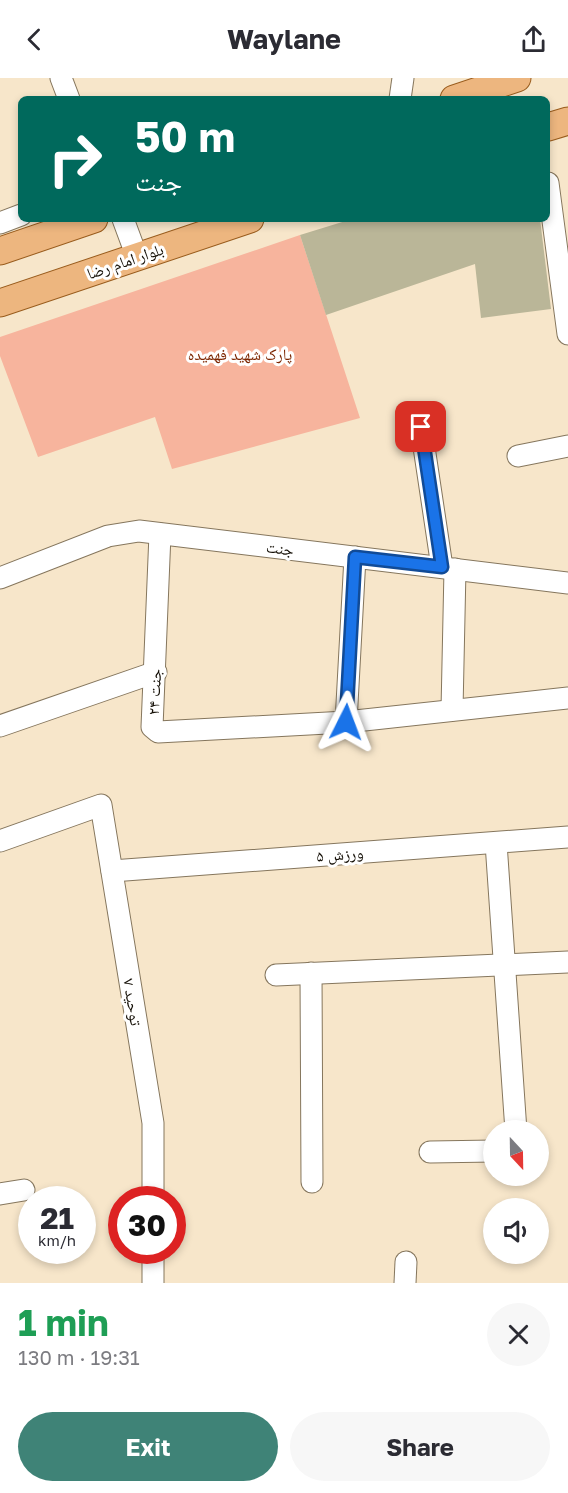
<!DOCTYPE html>
<html lang="en">
<head>
<meta charset="utf-8">
<style>
  body { margin:0; font-family:"Golos Text","Noto Naskh Arabic",sans-serif; background:#f7f7f7; color:#2b2b33; height:100vh; display:flex; flex-direction:column; font-size:22px; white-space:nowrap }
  * { box-sizing:border-box; margin:0 }
  p { font-size:20px; color:#7c7c81 }
  .icon { flex:none; width:33px; height:33px; fill:none; stroke:currentColor; stroke-width:2; stroke-linecap:round; stroke-linejoin:round }
  .map { position:relative; height:1205px; overflow:hidden }
  .sheet { display:flex; flex-direction:column; background:#fff; flex:1 }
  .sheet>* { flex:none }
  .banner { position:absolute; left:18px; top:18px; width:532px; height:126px; border-radius:9px; box-shadow:0 3px 9px #0003; background:#00695c; color:#fff; overflow:hidden }
  .needle { width:39px; rotate:158deg }
  .tools { position:absolute; left:483px; top:1042px; display:grid; gap:12px }
  .tools a { display:grid; place-items:center; width:66px; height:66px; border-radius:50%; background:#fff; box-shadow:0 3px 9px #0003; font-size:30px }
  .speed { position:absolute; left:18px; top:1108px; display:flex; gap:12px; font-size:30px; font-weight:700; text-align:center }
  .speed>* { display:grid; place-content:center; width:78px; height:78px; border-radius:50%; background:#fff; box-shadow:0 3px 9px #0003; line-height:1 }
  .speed small { font-size:15px; font-weight:400 }
  .speed .limit { border:9px solid #d22; background:#fff; color:#111 }
  .pin { position:absolute; display:grid; place-items:center; width:51px; height:51px; color:#fff; margin:-26px; border-radius:12px; box-shadow:0 3px 9px #0006 }
  .me { position:absolute; width:66px; margin:-33px; rotate:3deg; stroke-linejoin:round; filter:drop-shadow(0 0 4px #0008) }
  .turn { display:flex; align-items:center; gap:21px; height:126px; padding:0 18px; font-size:27px }
  .turn .icon { width:78px; height:78px; stroke-width:2.5 }
  .turn b { display:block; font-size:42px; line-height:51px }
  .round { display:grid; place-items:center; flex:none; width:63px; height:63px; border-radius:32px; background:#f7f7f7 }
  .head { display:flex; align-items:center; justify-content:space-between; height:102px; padding:0 18px }
  h1 { font-size:36px; font-weight:700; line-height:45px; color:#1e9e55 }
  .cta { display:flex; gap:12px; margin-top:auto; padding:12px 18px }
  .cta a { flex:1; height:69px; border-radius:36px; background:#3f8377; color:#fff; font-size:24px; font-weight:700; line-height:69px; text-align:center }
  .cta a+a { background:#f7f7f7; color:#2b2b33 }
  header { display:flex; justify-content:space-between; align-items:center; height:78px; padding:0 18px; background:#fff; font-size:27px; font-weight:700 }
  .map>svg:first-child { display:block }
  .green { fill:#f7b49d }
  .building { fill:#bab698 }
  .lines { fill:none; stroke-linecap:round; stroke-linejoin:round }
  .minor-casing { stroke:#85765d; stroke-width:23 }
  .major-casing { stroke:#995c1d; stroke-width:29 }
  .minor { stroke:#fff; stroke-width:21 }
  .major { stroke:#edb67f; stroke-width:27 }
  .route-casing { stroke:#114b97; stroke-width:15 }
  .route { stroke:#1a73e8; stroke-width:10 }
  .labels { text-anchor:middle; stroke-width:6; stroke-linejoin:round; paint-order:stroke }
  .street-label { font-size:16px; fill:#140f06; stroke:#fff }
  .park-label { font-size:16px; fill:#7d2600; stroke:#fff }
</style>
</head>
<body>
<header><svg class="icon" aria-label="back" viewBox="0 0 24 24"><path d="M15 5l-7 7 7 7"/></svg>Waylane<svg class="icon" aria-label="share" viewBox="0 0 24 24"><path d="M12 15V3M7 8l5-5 5 5M5 13v7h14v-7"/></svg></header>
<div class="map">
<svg width="568" height="1205" viewBox="0 0 568 1205">
  <rect width="100%" height="100%" fill="#f7e6ca"/>
  <path class="green" d="M300,157L360,340L172,391L155,339L38,379L0,278V259Z"/>
  <path class="building" d="M352,141H540L551,231L481,240L475,186L326,237L300,157Z"/>
  <g class="lines">
    <g class="minor-casing">
      <g id="minor">
        <path d="M61,0L69,21"/>
        <path d="M400,21L403,0"/>
        <path d="M548,105L568,256"/>
        <path d="M123,141L137,179"/>
        <path d="M0,145L21,137"/>
        <path d="M421,349L442,489"/>
        <path d="M518,378L568,368"/>
        <path d="M160,456L152,649L158,654L346,644L568,620"/>
        <path d="M0,500L108,458L139,453L568,505"/>
        <path d="M452,632L455,491"/>
        <path d="M346,644L355,479"/>
        <path d="M0,648L156,594"/>
        <path d="M0,763L101,727L153,1045V1122"/>
        <path d="M496,765L516,1053"/>
        <path d="M112,793L568,759"/>
        <path d="M311,895L312,1104"/>
        <path d="M276,897L568,884"/>
        <path d="M430,1074L494,1073"/>
        <path d="M0,1116L24,1112"/>
        <path d="M153,1173V1205"/>
        <path d="M405,1205L406,1184"/>
      </g>
    </g>
    <g class="major-casing">
      <g id="major">
        <path d="M454,21L517,0"/>
        <path d="M548,49L568,43"/>
        <path d="M0,173L94,141"/>
        <path d="M0,225L250,141"/>
      </g>
    </g>
    <use href="#minor" class="minor"/>
    <use href="#major" class="major"/>
  </g>
  <g class="lines">
    <g class="route-casing">
      <path id="route" d="M346,644L355,479L442,489L421,349"/>
    </g>
    <use href="#route" class="route"/>
  </g>
  <g class="labels">
    <g class="street-label">
      <text transform="translate(125 183) rotate(-19)" y="6">بلوار امام رضا</text>
      <text transform="translate(280 470) rotate(7)" y="6">جنت</text>
      <text transform="translate(154 614) rotate(-87)" y="6">جنت ۲۴</text>
      <text transform="translate(340 776) rotate(-4)" y="6">ورزش ۵</text>
      <text transform="translate(133 924) rotate(81)" y="6">توحید ۷</text>
    </g>
    <g class="park-label">
      <text x="240" y="282">پارک شهید فهمیده</text>
    </g>
  </g>
</svg>
<div class="tools">
<a><svg class="needle" viewBox="-14 -14 28 28"><path d="M0-13l5 13h-10z" fill="#e53935"/><path d="M0 13l5-13h-10z" fill="#7c7c81"/></svg></a>
<a><svg class="icon" aria-label="sound" viewBox="0 0 24 24"><path d="M4 9h4l5-4v14l-5-4H4zM17 9q2 3 0 6"/></svg></a>
</div>
<div class="speed"><div>21<small>km/h</small></div><div class="limit">30</div></div>
<div class="pin" style="left:421px;top:349px;background:#d93025"><svg class="icon" aria-label="arrive" viewBox="0 0 24 24"><path d="M6 21V4h12l-3 4 3 4H6"/></svg></div>
<svg class="me" style="left:346px;top:644px" viewBox="-20 -20 40 40"><path d="M0-17L14 15 0 8-14 15z" fill="#1a73e8" stroke="#fff" stroke-width="4"/></svg>
<div class="banner">
<div class="turn"><svg class="icon" aria-label="right" viewBox="0 0 24 24"><path d="M7 20v-9h11M14 6l5 5-5 5"/></svg><div><b>50 m</b>جنت</div></div>
</div>
</div>
<section class="sheet">
<div class="head"><div><h1>1 min</h1><p>130 m · 19:31</p></div><a class="round"><svg class="icon" aria-label="close" viewBox="0 0 24 24"><path d="M6 6l12 12M18 6L6 18"/></svg></a></div>
<div class="cta"><a>Exit</a><a>Share</a></div>
</section>
</body>
</html>
